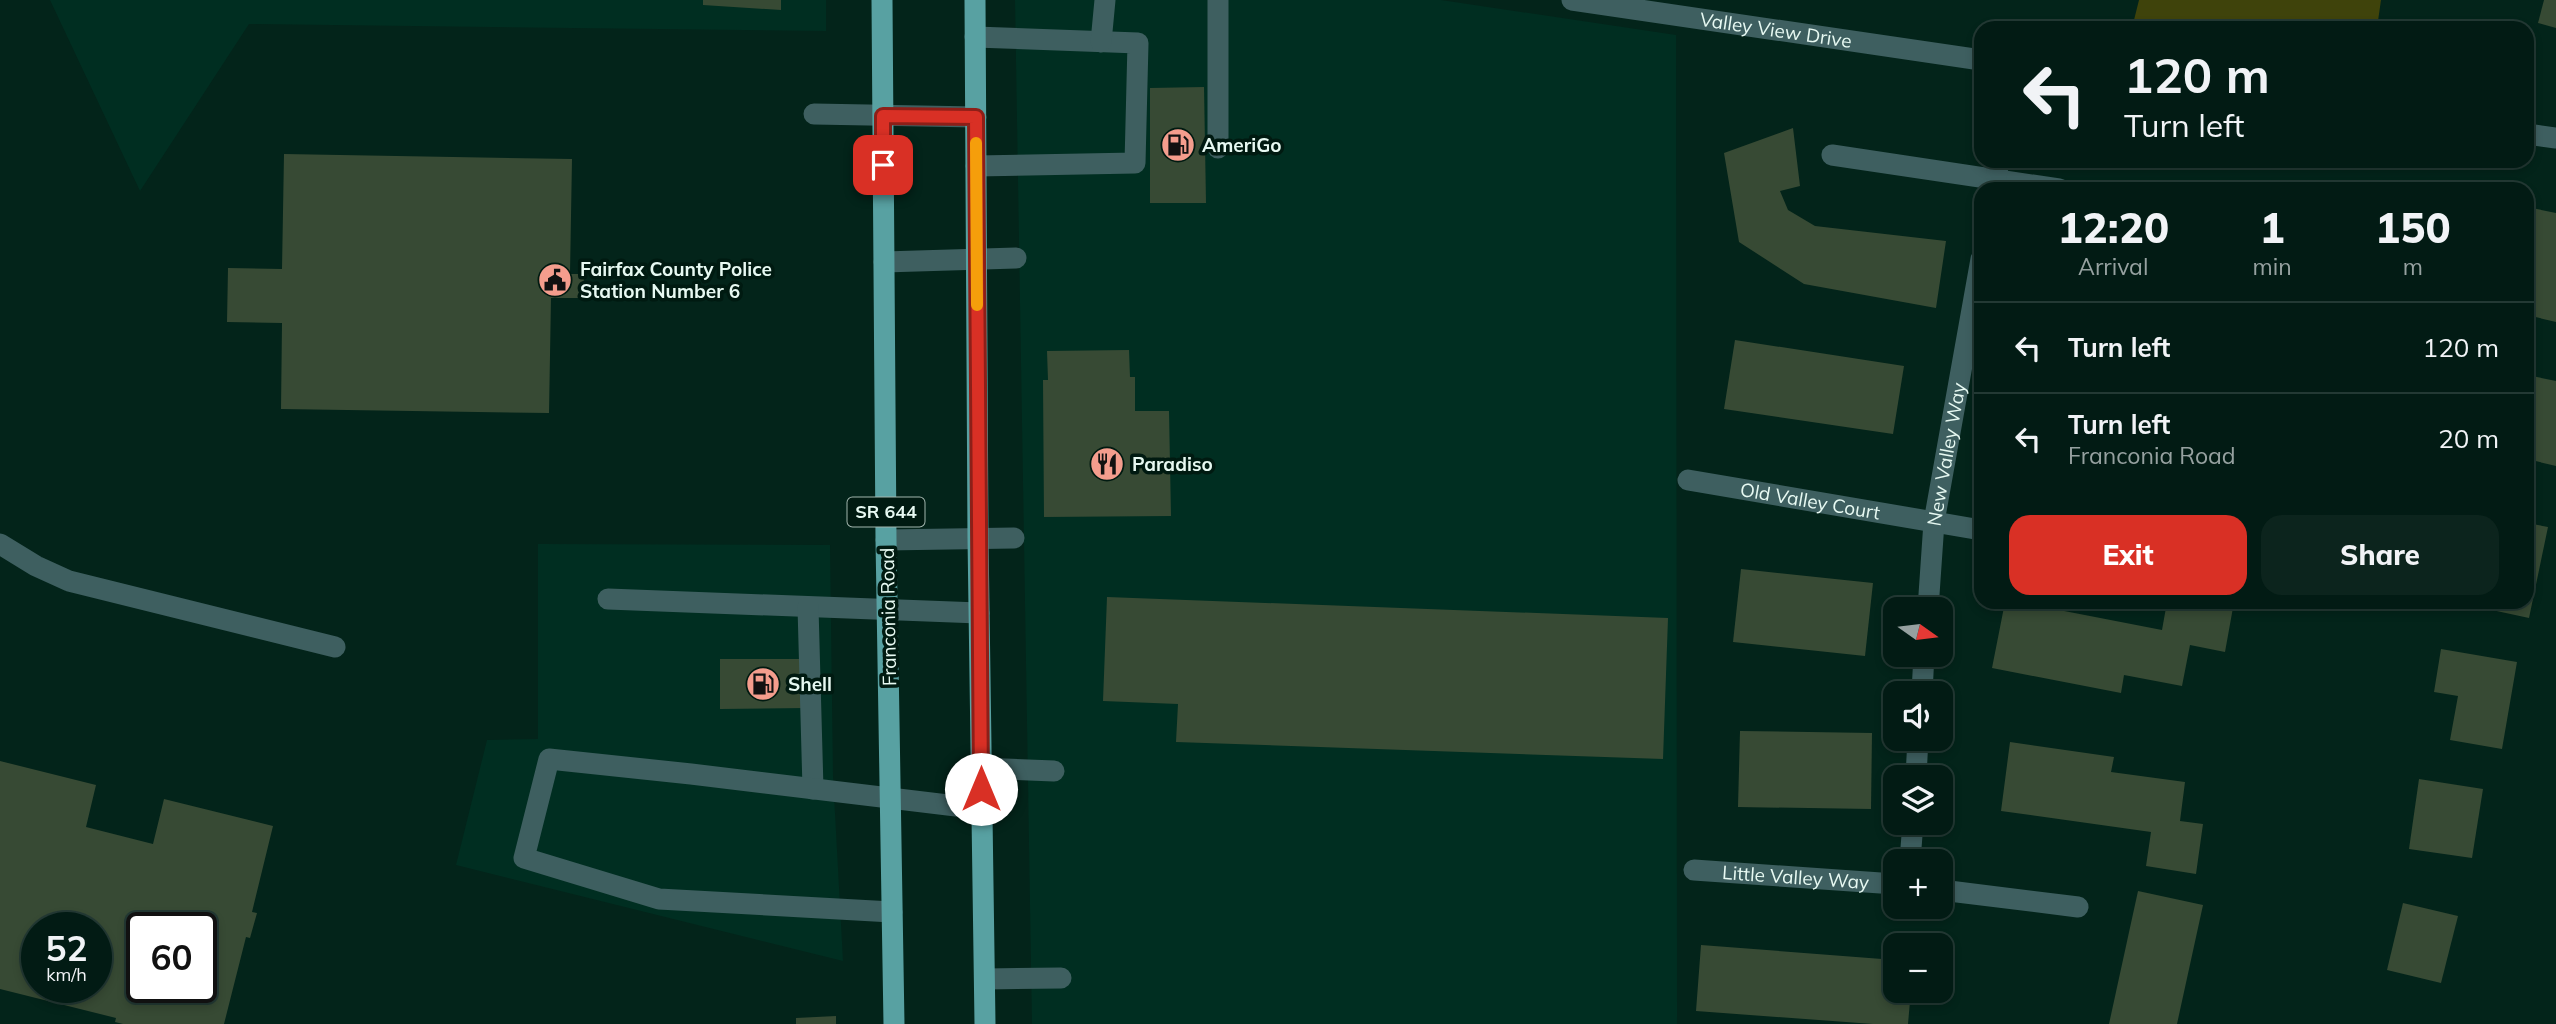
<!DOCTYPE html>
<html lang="en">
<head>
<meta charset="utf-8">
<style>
  body { margin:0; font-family:Mulish,sans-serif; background:#0c241d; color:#f1f3f6; height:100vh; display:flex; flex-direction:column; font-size:26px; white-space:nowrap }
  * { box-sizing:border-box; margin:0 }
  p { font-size:23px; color:#96a1a0 }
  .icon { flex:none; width:38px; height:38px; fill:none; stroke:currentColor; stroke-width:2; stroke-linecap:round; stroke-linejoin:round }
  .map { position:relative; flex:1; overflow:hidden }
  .side { position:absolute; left:1974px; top:182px; width:560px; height:427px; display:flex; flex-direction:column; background:#021b14; border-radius:21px; box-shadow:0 4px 10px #0003,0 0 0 2px #233934 }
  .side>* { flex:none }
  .top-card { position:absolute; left:1974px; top:21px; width:560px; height:147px; border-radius:21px; box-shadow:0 4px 10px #0003,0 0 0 2px #233934; background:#021b14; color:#f1f3f6; overflow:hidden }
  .needle { width:46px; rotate:104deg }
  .buttons { position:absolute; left:1883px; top:597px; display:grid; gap:14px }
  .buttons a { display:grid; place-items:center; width:70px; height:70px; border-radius:14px; background:#021b14; box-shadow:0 4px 10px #0003,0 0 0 2px #233934; font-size:35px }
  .speed { position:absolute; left:21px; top:912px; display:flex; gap:14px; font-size:35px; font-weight:700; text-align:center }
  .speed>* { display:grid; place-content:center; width:91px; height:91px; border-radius:50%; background:#021b14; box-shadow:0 4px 10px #0003,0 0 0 2px #233934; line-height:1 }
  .speed small { font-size:18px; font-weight:400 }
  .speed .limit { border:4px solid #111; border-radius:10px; background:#fff; color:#111 }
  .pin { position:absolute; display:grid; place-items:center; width:60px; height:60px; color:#fff; margin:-30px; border-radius:14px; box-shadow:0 4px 10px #0006 }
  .me { position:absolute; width:77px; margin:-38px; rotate:0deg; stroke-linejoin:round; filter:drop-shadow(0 0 5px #0008) }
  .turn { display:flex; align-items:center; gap:24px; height:147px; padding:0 35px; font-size:32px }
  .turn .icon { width:91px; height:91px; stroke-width:2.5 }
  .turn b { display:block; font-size:49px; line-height:60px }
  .eta { display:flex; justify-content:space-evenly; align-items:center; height:119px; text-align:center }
  .eta b { font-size:42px; font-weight:800; line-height:49px }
  .button { display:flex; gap:14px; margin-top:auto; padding:14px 35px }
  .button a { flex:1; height:80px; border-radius:21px; background:#d93025; color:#fff; font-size:28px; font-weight:800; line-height:80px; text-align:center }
  .button a+a { background:#0c241d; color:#f1f3f6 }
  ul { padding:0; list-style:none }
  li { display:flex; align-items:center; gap:21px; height:91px; padding:0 35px; border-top:2px solid #233934 }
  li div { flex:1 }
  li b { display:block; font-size:26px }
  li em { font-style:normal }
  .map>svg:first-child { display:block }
  .built { fill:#002e21 }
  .green { fill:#3f430b }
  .building { fill:#374a34; fill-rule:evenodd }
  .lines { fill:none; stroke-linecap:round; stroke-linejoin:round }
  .lane { stroke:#3e5f60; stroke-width:21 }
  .street { stroke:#3e5f60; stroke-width:21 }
  .primary { stroke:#58a1a2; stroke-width:21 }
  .route-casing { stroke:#8d1f18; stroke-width:18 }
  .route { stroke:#d93025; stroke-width:12 }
  .slow { stroke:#f59e0b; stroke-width:12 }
  .labels { text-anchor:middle; stroke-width:7; stroke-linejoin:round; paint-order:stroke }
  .shield { fill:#001a11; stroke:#a2b6ae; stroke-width:2 }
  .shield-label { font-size:18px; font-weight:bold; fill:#e7f9f2 }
  .street-label { font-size:19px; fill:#e7f9f2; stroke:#001a11 }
  .poi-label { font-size:19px; font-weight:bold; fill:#e7f9f2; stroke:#001a11; text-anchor:start }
</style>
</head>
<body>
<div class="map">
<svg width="2556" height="1024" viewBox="0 0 2556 1024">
  <rect width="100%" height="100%" fill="#03241a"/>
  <g class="built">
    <path d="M50,0H826V31L249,24L140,191Z"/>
    <path d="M1015,0H1441L1676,35L1677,1024H1032Z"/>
    <path d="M538,544L830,545L833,776L843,961L456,865L487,740L538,739Z"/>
  </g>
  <path class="green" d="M2139,0H2381L2377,28H2163L2133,24Z"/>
  <g class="building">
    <path d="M703,0H781V10L703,5Z"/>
    <path d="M2544,0H2556V28L2538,23Z"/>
    <path d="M1204,87L1206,203H1150V88Z"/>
    <path d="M1793,128L1800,186L1780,191L1788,210L1815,226L1946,241L1936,308L1804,284L1739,242L1724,153Z"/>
    <path d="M284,154L572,159L570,274H584L583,298H551L549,413L281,409L282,323L227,322L228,268L282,269Z"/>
    <path d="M2232,181L2267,188V189H2230Z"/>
    <path d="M2532,208L2556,213V322L2527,315V231Z"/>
    <path d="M1735,340L1904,366L1893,434L1724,409Z"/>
    <path d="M1129,350L1130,377H1135V411H1169L1171,516L1044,517L1043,380H1048L1047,351Z"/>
    <path d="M2527,375L2556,381V466L2527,459Z"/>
    <path d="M2527,523L2548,527L2529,618L2478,607L2479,602H2527Z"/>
    <path d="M1741,569L1873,583L1865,656L1733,642Z"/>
    <path d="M1107,597L1668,618L1663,759L1176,742L1178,704L1103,701Z"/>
    <path d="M2005,602H2018L2162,630L2167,602H2234L2225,652L2190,645L2182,686L2124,675L2121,693L1992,668Z"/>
    <path d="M2441,649L2517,662L2502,749L2450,740L2458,696L2434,692Z"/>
    <path d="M720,659H806L807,708L720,709Z"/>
    <path d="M1740,731L1872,733L1871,809L1738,807Z"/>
    <path d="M2010,742L2114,757L2111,772L2185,782L2180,821L2203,824L2196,874L2146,866L2151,832L2001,811Z"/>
    <path d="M0,761L96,785L86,827L153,844L164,799L273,826L252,912L257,913L250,938L246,937L224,1024H123L115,1022L116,1018L0,989ZM37,928H96V987H37ZM142,928H201V987H142Z"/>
    <path d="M2419,779L2483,789L2472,858L2409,849Z"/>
    <path d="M2138,891L2203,905L2177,1024H2109Z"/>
    <path d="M2403,903L2458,916L2441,983L2387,970Z"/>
    <path d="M1701,945L1895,960V990H1911L1908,1024H1873L1696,1011Z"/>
    <path d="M836,1016V1024H796V1018Z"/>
  </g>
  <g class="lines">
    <g class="lane">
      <path d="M1218,0V148"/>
      <path d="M975,37L1138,43L1135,163L976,166"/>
      <path d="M1101,42L1105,0"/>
      <path d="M814,114L976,117"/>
      <path d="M1832,155L2059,189"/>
      <path d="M884,262L1016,258"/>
      <path id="s1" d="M1688,480L1981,530"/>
      <path d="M886,540L1014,538"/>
      <path d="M0,544L36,566L69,581L335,647"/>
      <path d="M608,599L979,613"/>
      <path d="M808,607L813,789"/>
      <path d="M981,768L1054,771"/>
      <path id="s2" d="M1694,870L1895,884"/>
      <path d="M1941,890L2078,907"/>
      <path d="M892,912L659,899L524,858L549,759L691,774L981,809"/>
      <path d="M985,979L1061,978"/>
    </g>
    <g class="street">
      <path id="s3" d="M1572,0L1981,60"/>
      <path d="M2527,134L2556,138"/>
      <path d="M1994,189L1999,161"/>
      <path id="s4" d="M1928,609L1934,522L1981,259"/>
      <path d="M1922,693L1924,654"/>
      <path d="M1916,777L1918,738"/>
      <path d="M1910,861L1913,822"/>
    </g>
    <g class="primary">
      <path d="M882,0L886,540L894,1024"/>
      <path d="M975,0L978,538L985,1024"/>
    </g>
  </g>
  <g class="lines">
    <g class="route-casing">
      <path id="route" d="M883,165V116L976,117L981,789"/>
    </g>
    <use href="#route" class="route"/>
    <path class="slow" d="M976,143L977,305"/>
  </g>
  <defs>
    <g id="fuel-disc" transform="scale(1.75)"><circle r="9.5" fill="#f49d8d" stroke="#001a11"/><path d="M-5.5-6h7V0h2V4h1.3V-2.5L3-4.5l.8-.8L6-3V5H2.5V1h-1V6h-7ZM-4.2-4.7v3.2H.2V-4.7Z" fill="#111"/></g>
    <g id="civic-disc" transform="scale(1.75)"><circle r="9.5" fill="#f49d8d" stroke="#001a11"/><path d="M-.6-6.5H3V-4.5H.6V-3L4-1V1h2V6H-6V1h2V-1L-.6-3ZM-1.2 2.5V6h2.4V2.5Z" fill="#111"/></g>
    <g id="restaurant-disc" transform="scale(1.75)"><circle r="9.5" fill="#f49d8d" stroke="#001a11"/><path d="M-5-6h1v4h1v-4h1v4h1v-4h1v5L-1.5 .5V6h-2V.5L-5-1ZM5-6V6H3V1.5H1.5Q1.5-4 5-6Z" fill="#111"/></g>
  </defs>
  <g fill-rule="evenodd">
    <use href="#fuel-disc" x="1178" y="145"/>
    <use href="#civic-disc" x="555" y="280"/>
    <use href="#restaurant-disc" x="1107" y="464"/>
    <use href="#fuel-disc" x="763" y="684"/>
  </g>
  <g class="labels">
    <rect class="shield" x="847.5" y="497.5" width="77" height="29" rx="5"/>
    <g class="shield-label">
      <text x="886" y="518">SR 644</text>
    </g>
    <g class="street-label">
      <text dy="7" stroke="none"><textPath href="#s3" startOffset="206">Valley View Drive</textPath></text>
      <text dy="7" stroke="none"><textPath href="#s4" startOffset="156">New Valley Way</textPath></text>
      <text dy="7" stroke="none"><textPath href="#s1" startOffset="124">Old Valley Court</textPath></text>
      <text transform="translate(888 617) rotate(-91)" y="7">Franconia Road</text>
      <text dy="7" stroke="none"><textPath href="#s2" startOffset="102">Little Valley Way</textPath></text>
    </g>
    <g class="poi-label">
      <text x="1202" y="152">AmeriGo</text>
      <text x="580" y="276">Fairfax County Police<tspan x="580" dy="22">Station Number 6</tspan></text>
      <text x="1132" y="471">Paradiso</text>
      <text x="788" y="691">Shell</text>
    </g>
  </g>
</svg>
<div class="buttons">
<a><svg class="needle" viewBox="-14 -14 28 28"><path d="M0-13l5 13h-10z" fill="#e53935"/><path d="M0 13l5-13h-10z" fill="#96a1a0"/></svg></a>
<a><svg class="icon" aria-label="sound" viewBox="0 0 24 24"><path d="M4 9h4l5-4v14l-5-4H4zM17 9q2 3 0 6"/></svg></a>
<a><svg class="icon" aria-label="layers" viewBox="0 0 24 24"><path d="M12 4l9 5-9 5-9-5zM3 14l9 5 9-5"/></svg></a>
<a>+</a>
<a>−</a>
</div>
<div class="speed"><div>52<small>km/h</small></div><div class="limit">60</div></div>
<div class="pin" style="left:883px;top:165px;background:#d93025"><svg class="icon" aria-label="arrive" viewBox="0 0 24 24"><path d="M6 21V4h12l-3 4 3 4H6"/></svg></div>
<svg class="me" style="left:981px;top:789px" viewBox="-20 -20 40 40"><circle r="19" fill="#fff"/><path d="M0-13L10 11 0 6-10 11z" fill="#d93025"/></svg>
<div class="top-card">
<div class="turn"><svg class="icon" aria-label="left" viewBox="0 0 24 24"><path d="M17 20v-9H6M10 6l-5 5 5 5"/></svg><div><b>120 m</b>Turn left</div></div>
</div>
<section class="side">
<div class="eta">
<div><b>12:20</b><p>Arrival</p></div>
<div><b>1</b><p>min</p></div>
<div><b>150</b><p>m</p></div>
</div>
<ul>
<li><svg class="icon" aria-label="left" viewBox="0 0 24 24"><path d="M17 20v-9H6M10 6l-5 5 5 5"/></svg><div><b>Turn left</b></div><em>120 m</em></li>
<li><svg class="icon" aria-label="left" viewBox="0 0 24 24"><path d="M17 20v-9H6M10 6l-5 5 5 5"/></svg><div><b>Turn left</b><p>Franconia Road</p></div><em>20 m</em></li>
</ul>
<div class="button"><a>Exit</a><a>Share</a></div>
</section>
</div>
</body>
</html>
